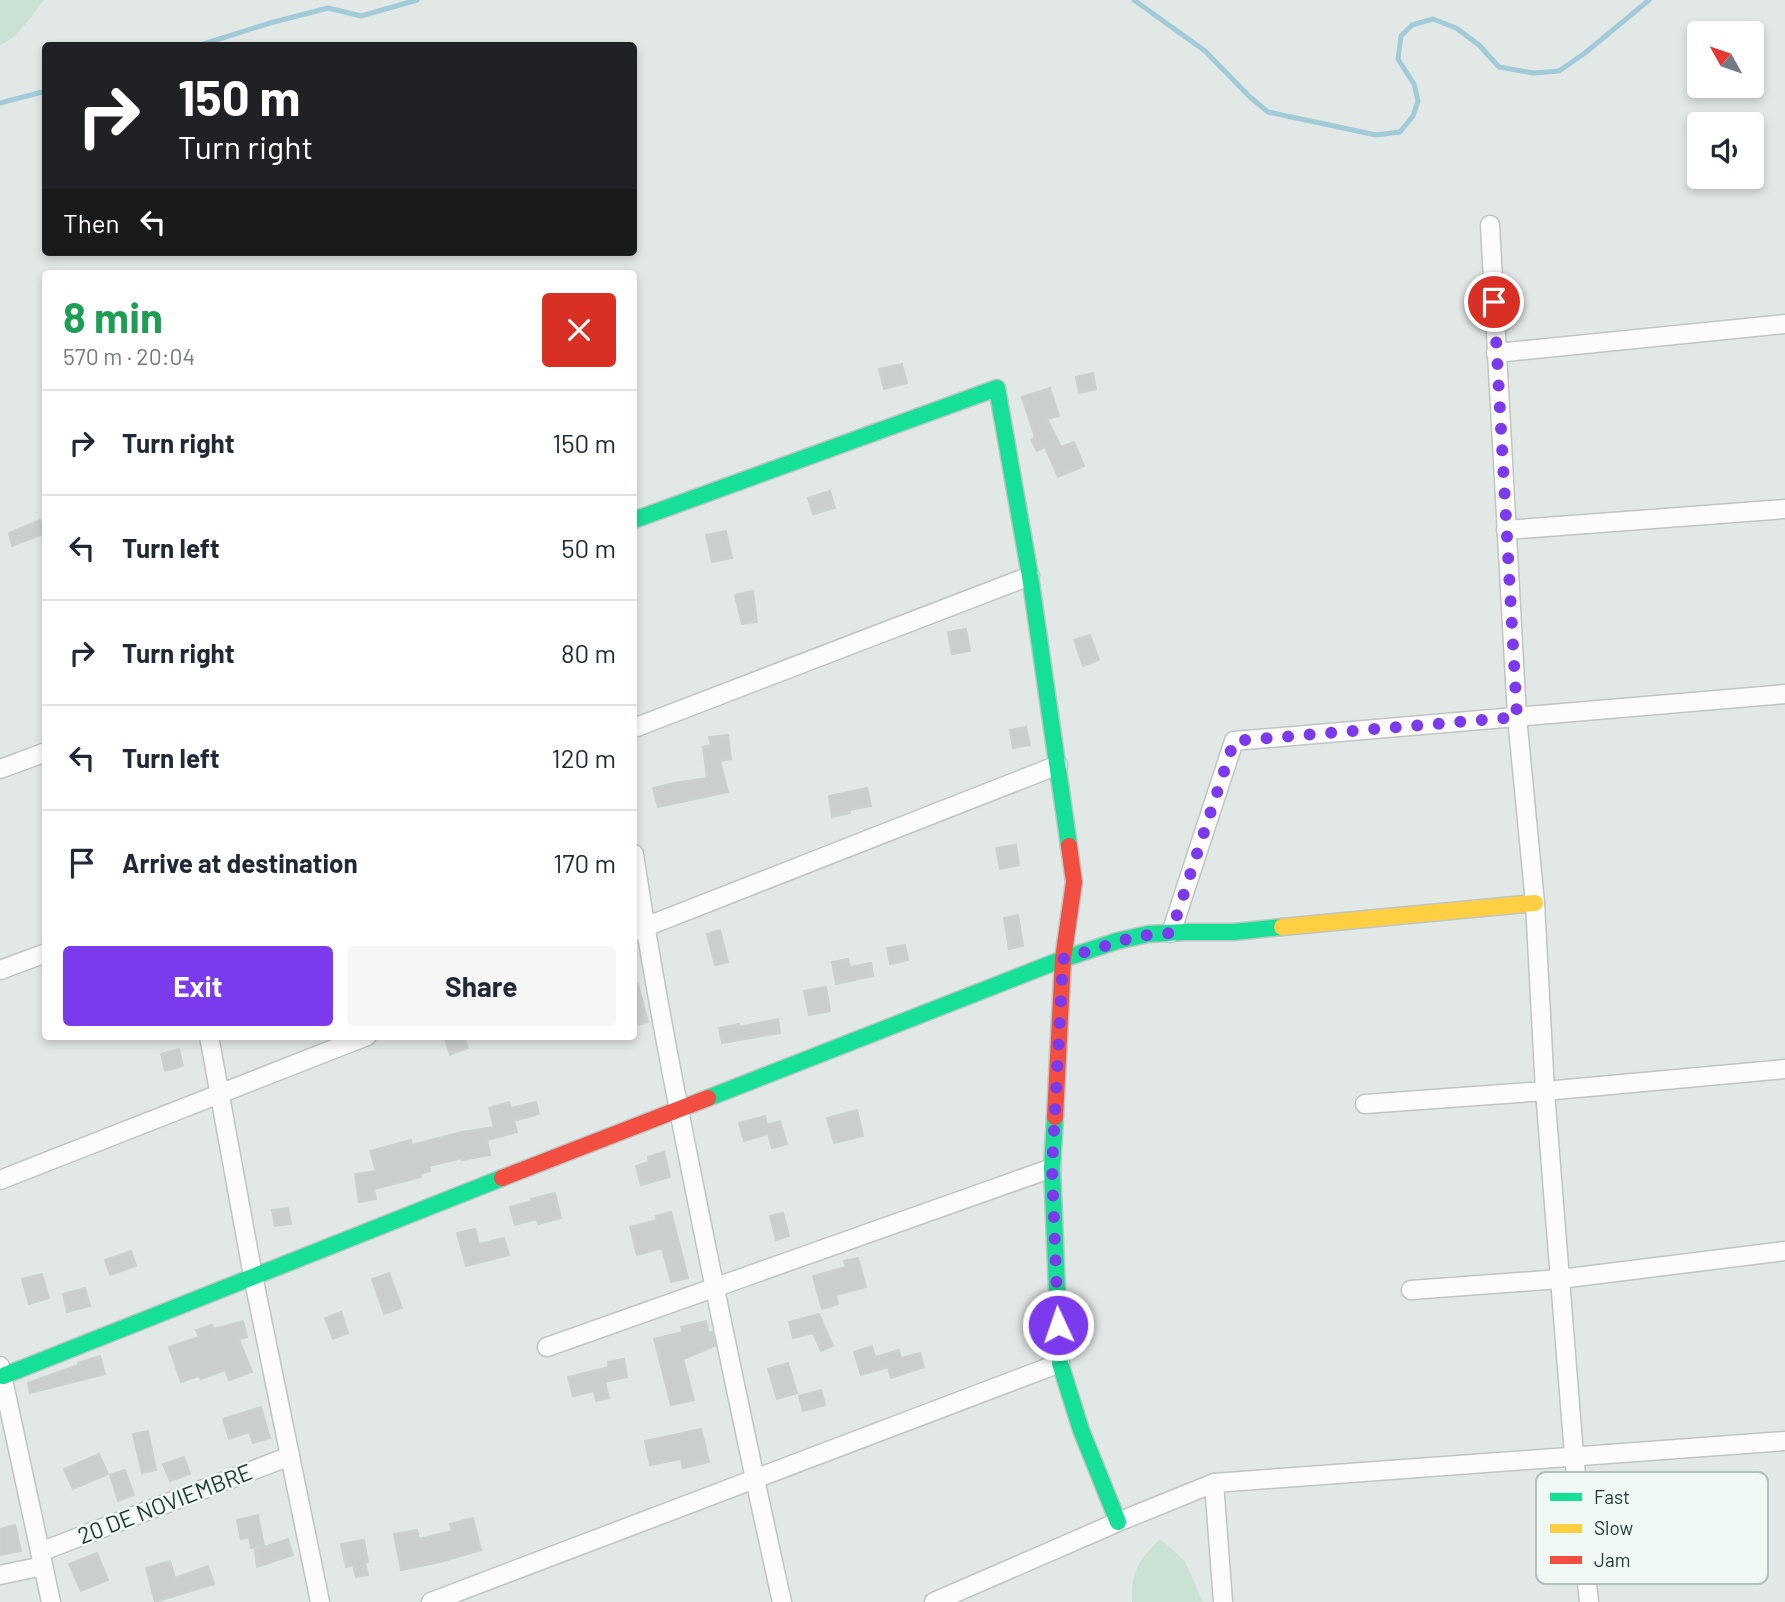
<!DOCTYPE html>
<html lang="en">
<head>
<meta charset="utf-8">
<style>
  body { margin:0; font-family:Barlow,sans-serif; background:#f6f6f7; color:#1f2937; height:100vh; display:flex; flex-direction:column; font-size:26px; white-space:nowrap }
  * { box-sizing:border-box; margin:0 }
  p { font-size:23px; color:#747a83 }
  .icon { flex:none; width:38px; height:38px; fill:none; stroke:currentColor; stroke-width:2; stroke-linecap:round; stroke-linejoin:round }
  .map { position:relative; flex:1; overflow:hidden }
  .sheet { position:absolute; left:42px; top:270px; width:595px; height:770px; display:flex; flex-direction:column; background:#fff; border-radius:7px; box-shadow:0 4px 10px #0003 }
  .sheet>* { flex:none }
  .hud { position:absolute; left:42px; top:42px; width:595px; height:214px; border-radius:7px; box-shadow:0 4px 10px #0003; background:#202124; color:#fff; overflow:hidden }
  .needle { width:46px; rotate:310deg }
  .buttons { position:absolute; left:1687px; top:21px; display:grid; gap:14px }
  .buttons a { display:grid; place-items:center; width:77px; height:77px; border-radius:7px; background:#fff; box-shadow:0 4px 10px #0003; font-size:35px }
  .pin { position:absolute; display:grid; place-items:center; width:60px; height:60px; color:#fff; margin:-30px; border:4px solid #fff; border-radius:50%; box-shadow:0 2px 7px #0007 }
  .me { position:absolute; width:77px; margin:-38px; rotate:357deg; stroke-linejoin:round; filter:drop-shadow(0 0 5px #0008) }
  .turn { display:flex; align-items:center; gap:24px; height:147px; padding:0 21px; font-size:32px }
  .turn .icon { width:91px; height:91px; stroke-width:2.5 }
  .turn b { display:block; font-size:49px; line-height:60px }
  .then { display:flex; align-items:center; height:66px; padding:0 21px; background:#0003; gap:14px; font-size:26px }
  .round { display:grid; place-items:center; flex:none; width:74px; height:74px; border-radius:7px; background:#f6f6f7 }
  .headline { display:flex; align-items:center; justify-content:space-between; height:119px; padding:0 21px }
  h1 { font-size:42px; font-weight:700; line-height:52px; color:#1e9e55 }
  .cta { display:flex; gap:14px; margin-top:auto; padding:14px 21px }
  .cta a { flex:1; height:80px; border-radius:7px; background:#7c3aed; color:#fff; font-size:28px; font-weight:700; line-height:80px; text-align:center }
  .cta a+a { background:#f6f6f7; color:#1f2937 }
  ul { padding:0; list-style:none }
  li { display:flex; align-items:center; gap:21px; height:105px; padding:0 21px; border-top:2px solid #e0e1e3 }
  li div { flex:1 }
  li b { display:block; font-size:26px }
  li em { font-style:normal }
  .map>svg:first-child { display:block }
  .green { fill:#cae2d4 }
  .lines { fill:none; stroke-linecap:round; stroke-linejoin:round }
  .stream { stroke:#a1cbd8; stroke-width:5 }
  .building { fill:#cacfcd; stroke:#cbd1cf; stroke-width:2 }
  .street-casing { stroke:#bfc5c3; stroke-width:21 }
  .fast-casing { stroke:#bec6c4; stroke-width:19 }
  .slow-casing { stroke:#bec6c4; stroke-width:19 }
  .jam-casing { stroke:#bec6c4; stroke-width:19 }
  .street { stroke:#fbfcfb; stroke-width:18 }
  .fast { stroke:#16e098; stroke-width:16 }
  .slow { stroke:#ffcf43; stroke-width:16 }
  .jam { stroke:#f24e42; stroke-width:16 }
  .route { stroke:#7c3aed; stroke-width:12; stroke-dasharray:0 21.6 }
  .labels { text-anchor:middle; stroke-width:5; stroke-linejoin:round; paint-order:stroke }
  .street-label { font-size:23px; fill:#203b37; stroke:#f0f8f4 }
  .key { fill:#f0f8f4; stroke:#b2bfbb; stroke-width:2 }
  .key-label { font-size:19px; fill:#203b37 }
</style>
</head>
<body>
<div class="map">
<svg width="1785" height="1602" viewBox="0 0 1785 1602">
  <rect width="100%" height="100%" fill="#e2e8e6"/>
  <g class="green">
    <path d="M0,0H44C33,14 17,39 0,45Z"/>
    <path d="M1160,1539L1184,1560L1203,1602H1132C1131,1571 1139,1560 1160,1539Z"/>
  </g>
  <g class="lines">
    <g class="stream">
      <path d="M1134,0L1205,51L1250,97L1268,112L1376,135L1400,132L1413,116L1418,101L1414,84L1398,59L1401,36L1412,25L1433,19L1456,28L1479,45L1499,67L1533,73L1559,71L1585,53L1649,0"/>
      <path d="M197,46L270,23L328,8L361,16L417,0"/>
      <path d="M0,103L46,91"/>
    </g>
  </g>
  <g class="building">
    <path d="M902,364L907,383L884,389L879,369Z"/>
    <path d="M1093,373L1096,389L1079,393L1076,377Z"/>
    <path d="M1050,388L1059,416L1047,419L1061,447L1074,442L1084,466L1058,477L1045,447L1037,451L1031,440L1035,438L1022,397Z"/>
    <path d="M830,491L835,508L813,514L808,498Z"/>
    <path d="M40,520L46,533L12,546L9,533Z"/>
    <path d="M726,531L732,558L712,562L706,535Z"/>
    <path d="M753,591L757,622L742,624L735,595Z"/>
    <path d="M966,629L970,651L952,654L948,632Z"/>
    <path d="M1090,635L1099,660L1083,666L1074,640Z"/>
    <path d="M1026,727L1030,745L1013,748L1010,730Z"/>
    <path d="M728,735L731,759L720,761L728,792L658,807L653,788L674,783L707,778L703,747L711,745L709,737Z"/>
    <path d="M867,788L871,806L849,810L850,813L832,817L829,796Z"/>
    <path d="M1016,845L1019,865L1000,869L996,848Z"/>
    <path d="M1018,915L1023,946L1009,949L1004,918Z"/>
    <path d="M720,930L728,962L715,965L707,934Z"/>
    <path d="M905,945L908,960L890,964L887,948Z"/>
    <path d="M848,959L850,967L871,963L873,976L836,984L832,962Z"/>
    <path d="M638,984L648,1022L634,1026V985Z"/>
    <path d="M826,987L830,1011L809,1015L804,991Z"/>
    <path d="M778,1019L780,1033L722,1043L719,1028L739,1024V1027Z"/>
    <path d="M444,1036H464L468,1048L450,1055Z"/>
    <path d="M179,1049L183,1066L165,1071L161,1054Z"/>
    <path d="M509,1102L511,1108L536,1102L539,1114L514,1121L517,1132L487,1140L490,1155L462,1160V1158L429,1166L430,1171L420,1174L421,1177L374,1189L376,1199L359,1202L355,1174L376,1171L370,1151L411,1140L412,1145L462,1132L494,1127L489,1108Z"/>
    <path d="M857,1110L863,1136L834,1143L827,1118Z"/>
    <path d="M765,1116L767,1125L780,1121L787,1144L772,1148L768,1134L744,1141L739,1123Z"/>
    <path d="M664,1152L670,1177L641,1185L636,1166L649,1162L648,1157Z"/>
    <path d="M555,1193L561,1218L538,1224L536,1219L515,1225L510,1207L532,1201L531,1199Z"/>
    <path d="M288,1208L291,1224L275,1226L272,1210Z"/>
    <path d="M671,1212L688,1278L671,1282L662,1248L637,1255L630,1227L657,1220L656,1216Z"/>
    <path d="M783,1213L789,1236L776,1240L770,1216Z"/>
    <path d="M475,1229L479,1244L504,1238L509,1255L466,1266L457,1233Z"/>
    <path d="M131,1251L136,1266L110,1275L105,1260Z"/>
    <path d="M858,1258L866,1287L836,1295L838,1304L822,1309L813,1276L846,1267L844,1261Z"/>
    <path d="M389,1273L402,1308L384,1314L372,1279Z"/>
    <path d="M42,1274L49,1298L29,1304L22,1279Z"/>
    <path d="M85,1288L90,1306L67,1312L63,1294Z"/>
    <path d="M341,1312L348,1333L333,1339L325,1318Z"/>
    <path d="M819,1314L833,1346L821,1351L813,1333L793,1338L789,1322Z"/>
    <path d="M243,1321L247,1337L239,1339L252,1372L229,1380L225,1370L201,1379L199,1376L181,1382L169,1347L199,1337L196,1330L212,1325L214,1329Z"/>
    <path d="M706,1321L709,1333L712,1332L715,1346L683,1359L694,1400L671,1405L654,1339L683,1332L681,1327Z"/>
    <path d="M872,1346L875,1357L899,1350L901,1358L920,1353L924,1367L891,1378L888,1367L861,1375L854,1352Z"/>
    <path d="M100,1356L105,1374L30,1393L28,1383L78,1365V1363L84,1361Z"/>
    <path d="M624,1359L627,1377L605,1382L609,1398L596,1401L594,1391L573,1396L568,1377L609,1367L608,1362Z"/>
    <path d="M788,1363L797,1393L777,1399L768,1369Z"/>
    <path d="M821,1390L825,1405L803,1411L799,1396Z"/>
    <path d="M261,1407L270,1438L253,1443L249,1432L229,1439L223,1419Z"/>
    <path d="M701,1429L709,1462L683,1468L681,1459L650,1465L645,1441Z"/>
    <path d="M148,1431L156,1470L142,1473L133,1434Z"/>
    <path d="M99,1454L108,1474L73,1489L64,1469Z"/>
    <path d="M184,1457L190,1474L170,1481L163,1464Z"/>
    <path d="M125,1470L134,1495L118,1501L110,1475Z"/>
    <path d="M258,1515L264,1546L251,1548L249,1537L241,1539L237,1520Z"/>
    <path d="M473,1518L481,1550L440,1562L401,1570L394,1534L417,1530L419,1539L452,1531L450,1524Z"/>
    <path d="M15,1525L21,1551L0,1555V1529Z"/>
    <path d="M288,1539L293,1555L257,1567L255,1550Z"/>
    <path d="M364,1540L368,1562L365,1563L368,1575L356,1577L353,1565L346,1567L341,1544Z"/>
    <path d="M97,1553L108,1580L81,1591L69,1564Z"/>
    <path d="M170,1561L175,1578L208,1566L214,1584L155,1602L146,1568Z"/>
  </g>
  <g class="lines">
    <g class="street-casing">
      <g id="street">
        <path d="M1490,225L1517,717L1535,903L1545,1091L1574,1455L1589,1602"/>
        <path d="M1496,353L1785,324"/>
        <path d="M1506,530L1785,509"/>
        <path d="M634,728L1030,576"/>
        <path d="M0,769L46,752"/>
        <path d="M634,854C654,988 681,1122 708,1255C732,1371 756,1487 782,1602"/>
        <path d="M635,931L1058,765"/>
        <path d="M1171,933L1234,741L1785,694"/>
        <path d="M0,970L46,953"/>
        <path d="M209,1036L253,1276L320,1602"/>
        <path d="M1365,1104L1545,1091L1785,1069"/>
        <path d="M0,1180L367,1036"/>
        <path d="M1411,1290L1560,1279L1785,1251"/>
        <path d="M547,1347L1052,1168"/>
        <path d="M0,1366L51,1602"/>
        <path d="M1214,1483L1223,1602"/>
        <path d="M40,1552L290,1456"/>
        <path d="M0,1575L43,1566"/>
        <path d="M431,1602L1060,1363"/>
        <path d="M934,1602L1118,1522L1214,1483L1785,1441"/>
      </g>
    </g>
    <g class="fast-casing">
      <g id="fast">
        <path d="M634,520L997,388L1030,576L1069,846"/>
        <path d="M708,1098L1063,959L1117,941L1148,934L1185,932H1234L1282,927"/>
        <path d="M1055,1117L1052,1168L1060,1363L1081,1430L1118,1522"/>
        <path d="M3,1376L502,1178"/>
      </g>
    </g>
    <g class="slow-casing">
      <path id="slow" d="M1282,927L1535,903"/>
    </g>
    <g class="jam-casing">
      <g id="jam">
        <path d="M1055,1117L1063,959L1074,882L1069,846"/>
        <path d="M502,1178L708,1098"/>
      </g>
    </g>
    <use href="#street" class="street"/>
    <use href="#fast" class="fast"/>
    <use href="#slow" class="slow"/>
    <use href="#jam" class="jam"/>
  </g>
  <g class="lines">
    <path class="route" d="M1058,1325L1052,1168L1063,959L1137,936L1171,933L1234,741L1517,717L1494,302"/>
  </g>
  <g class="labels">
    <g class="street-label">
      <text transform="translate(165 1504) rotate(-21)" y="8">20 DE NOVIEMBRE</text>
    </g>
  </g>
  <rect x="1536" y="1472" width="232" height="112" rx="10" class="key"/>
  <rect x="1550" y="1493" width="32" height="8" fill="#16e098"/>
  <rect x="1550" y="1524" width="32" height="9" fill="#ffcf43"/>
  <rect x="1550" y="1556" width="32" height="8" fill="#f24e42"/>
  <g class="key-label">
    <text x="1594" y="1504">Fast</text>
    <text x="1594" y="1535">Slow</text>
    <text x="1594" y="1567">Jam</text>
  </g>
</svg>
<div class="buttons">
<a><svg class="needle" viewBox="-14 -14 28 28"><path d="M0-13l5 13h-10z" fill="#e53935"/><path d="M0 13l5-13h-10z" fill="#747a83"/></svg></a>
<a><svg class="icon" aria-label="sound" viewBox="0 0 24 24"><path d="M4 9h4l5-4v14l-5-4H4zM17 9q2 3 0 6"/></svg></a>
</div>
<div class="pin" style="left:1494px;top:302px;background:#d93025"><svg class="icon" aria-label="arrive" viewBox="0 0 24 24"><path d="M6 21V4h12l-3 4 3 4H6"/></svg></div>
<svg class="me" style="left:1058px;top:1325px" viewBox="-20 -20 40 40"><circle r="17" fill="#7c3aed" stroke="#fff" stroke-width="3"/><path d="M0-11L8 9 0 5-8 9z" fill="#fff"/></svg>
<div class="hud">
<div class="turn"><svg class="icon" aria-label="right" viewBox="0 0 24 24"><path d="M7 20v-9h11M14 6l5 5-5 5"/></svg><div><b>150 m</b>Turn right</div></div>
<div class="then">Then<svg class="icon" aria-label="left" viewBox="0 0 24 24"><path d="M17 20v-9H6M10 6l-5 5 5 5"/></svg></div>
</div>
<section class="sheet">
<div class="headline"><div><h1>8 min</h1><p>570 m · 20:04</p></div><a class="round" style="background:#d93025;color:#fff"><svg class="icon" aria-label="close" viewBox="0 0 24 24"><path d="M6 6l12 12M18 6L6 18"/></svg></a></div>
<ul>
<li><svg class="icon" aria-label="right" viewBox="0 0 24 24"><path d="M7 20v-9h11M14 6l5 5-5 5"/></svg><div><b>Turn right</b></div><em>150 m</em></li>
<li><svg class="icon" aria-label="left" viewBox="0 0 24 24"><path d="M17 20v-9H6M10 6l-5 5 5 5"/></svg><div><b>Turn left</b></div><em>50 m</em></li>
<li><svg class="icon" aria-label="right" viewBox="0 0 24 24"><path d="M7 20v-9h11M14 6l5 5-5 5"/></svg><div><b>Turn right</b></div><em>80 m</em></li>
<li><svg class="icon" aria-label="left" viewBox="0 0 24 24"><path d="M17 20v-9H6M10 6l-5 5 5 5"/></svg><div><b>Turn left</b></div><em>120 m</em></li>
<li><svg class="icon" aria-label="arrive" viewBox="0 0 24 24"><path d="M6 21V4h12l-3 4 3 4H6"/></svg><div><b>Arrive at destination</b></div><em>170 m</em></li>
</ul>
<div class="cta"><a>Exit</a><a>Share</a></div>
</section>
</div>
</body>
</html>
